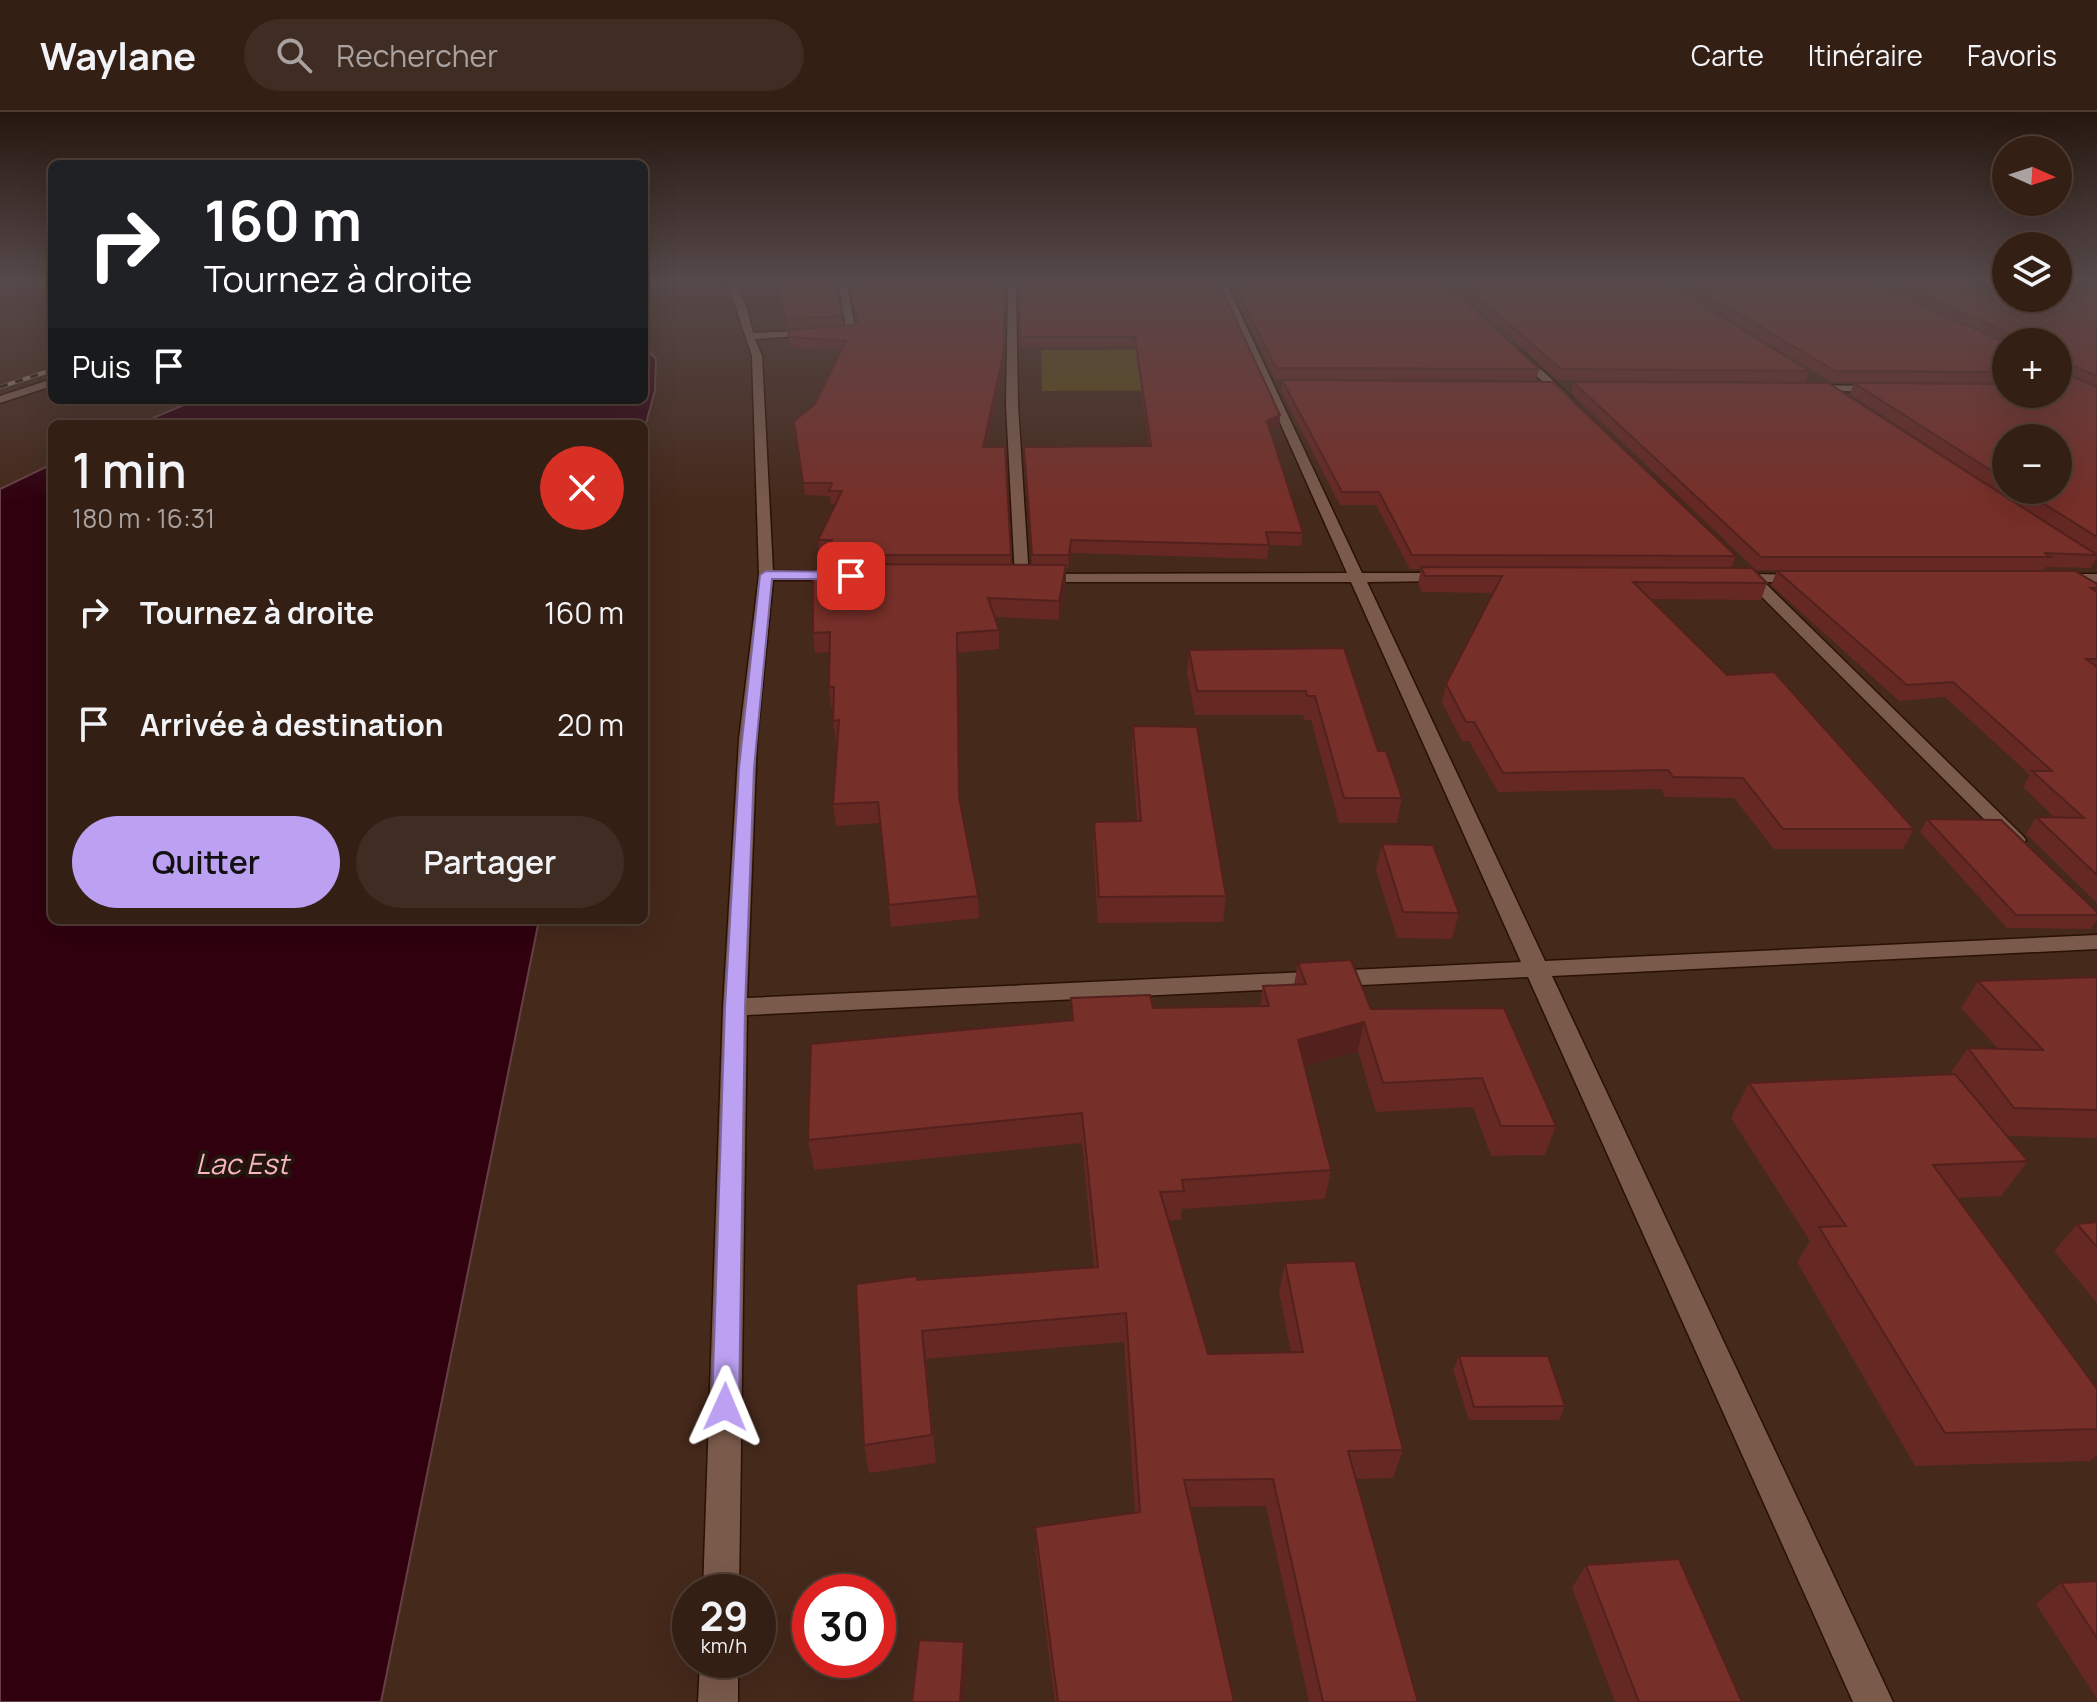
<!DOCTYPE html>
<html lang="fr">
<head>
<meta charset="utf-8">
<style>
  body { margin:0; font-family:Manrope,sans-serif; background:#3f2c22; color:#f1f3f6; height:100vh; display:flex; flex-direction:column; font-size:30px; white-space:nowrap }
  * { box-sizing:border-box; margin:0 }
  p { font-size:26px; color:#a9a2a0 }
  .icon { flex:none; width:44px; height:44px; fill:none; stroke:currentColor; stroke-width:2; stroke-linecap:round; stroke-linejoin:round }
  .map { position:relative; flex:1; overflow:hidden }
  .drawer { position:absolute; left:48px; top:308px; width:600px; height:504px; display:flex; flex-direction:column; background:#341f14; border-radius:12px; box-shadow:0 8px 32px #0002,0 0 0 2px #4e3d34 }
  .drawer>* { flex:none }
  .guide { position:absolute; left:48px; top:48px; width:600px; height:244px; border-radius:12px; box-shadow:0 8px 32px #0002,0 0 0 2px #4e3d34; background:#202124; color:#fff; overflow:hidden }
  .needle { width:52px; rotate:93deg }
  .tools { position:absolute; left:1992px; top:24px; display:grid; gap:16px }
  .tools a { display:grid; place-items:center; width:80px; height:80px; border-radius:50%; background:#341f14; box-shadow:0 8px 32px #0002,0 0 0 2px #4e3d34; font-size:40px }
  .speed { position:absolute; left:672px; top:1462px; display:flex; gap:16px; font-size:40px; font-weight:700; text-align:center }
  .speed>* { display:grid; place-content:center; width:104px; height:104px; border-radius:50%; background:#341f14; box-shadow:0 8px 32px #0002,0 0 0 2px #4e3d34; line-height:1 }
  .speed small { font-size:20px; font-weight:400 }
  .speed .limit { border:12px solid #d22; background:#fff; color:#111 }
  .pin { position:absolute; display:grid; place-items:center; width:68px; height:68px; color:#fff; margin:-34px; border-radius:16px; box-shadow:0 4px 12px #0006 }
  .me { position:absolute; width:88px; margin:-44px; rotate:1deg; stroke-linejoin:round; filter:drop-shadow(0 0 6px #0008) }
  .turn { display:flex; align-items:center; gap:28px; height:168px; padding:0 24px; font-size:36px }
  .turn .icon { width:104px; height:104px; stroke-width:2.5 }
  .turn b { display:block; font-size:56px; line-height:68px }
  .then { display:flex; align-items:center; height:76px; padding:0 24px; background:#0003; gap:16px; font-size:30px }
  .round { display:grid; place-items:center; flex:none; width:84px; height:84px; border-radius:42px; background:#3f2c22 }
  .head { display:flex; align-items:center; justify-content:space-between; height:136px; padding:0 24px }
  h1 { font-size:48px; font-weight:600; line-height:60px }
  .primary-button { display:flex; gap:16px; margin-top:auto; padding:16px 24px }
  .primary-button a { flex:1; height:92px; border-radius:48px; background:#bca0f2; color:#111; font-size:32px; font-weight:600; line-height:92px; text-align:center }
  .primary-button a+a { background:#3f2c22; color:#f1f3f6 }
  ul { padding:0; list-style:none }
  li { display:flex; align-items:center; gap:24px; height:112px; padding:0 24px }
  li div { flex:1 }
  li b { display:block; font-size:30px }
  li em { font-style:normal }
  header { display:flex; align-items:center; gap:48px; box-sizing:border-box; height:112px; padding:0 40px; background:#341f14; border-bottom:2px solid #4e3d34 }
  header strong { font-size:38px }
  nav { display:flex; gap:44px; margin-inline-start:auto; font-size:28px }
  .search { width:560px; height:72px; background:#3f2c22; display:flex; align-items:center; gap:20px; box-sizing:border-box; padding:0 28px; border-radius:44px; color:#a9a2a0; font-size:30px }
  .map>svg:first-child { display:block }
  .green { fill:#5d4a14 }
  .water { fill:#30000e; stroke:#674047; stroke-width:2 }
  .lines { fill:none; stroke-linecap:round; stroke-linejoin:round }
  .minor-casing { stroke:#2a1104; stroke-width:3 }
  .minor { fill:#795a4b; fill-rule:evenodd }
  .rail-casing { stroke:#927a6f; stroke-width:4 }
  .rail { stroke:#22160f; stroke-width:3; stroke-dasharray:8; stroke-linecap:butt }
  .wall { fill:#662823; fill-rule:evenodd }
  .shaded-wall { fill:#53211d }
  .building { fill:#772f29; stroke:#53211d; stroke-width:2 }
  .route { fill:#bca0f2; stroke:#7a689d; stroke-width:2 }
  .labels { text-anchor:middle; stroke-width:8; stroke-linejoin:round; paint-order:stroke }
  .near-water-label { font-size:28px; font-style:italic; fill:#f8b4c1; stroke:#22160f }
</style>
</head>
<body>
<header>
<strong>Waylane</strong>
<div class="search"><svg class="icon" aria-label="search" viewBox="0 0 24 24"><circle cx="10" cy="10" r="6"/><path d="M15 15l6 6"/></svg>Rechercher</div>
<nav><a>Carte</a><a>Itinéraire</a><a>Favoris</a></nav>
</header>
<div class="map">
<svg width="2097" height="1590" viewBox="0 0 2097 1590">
  <rect width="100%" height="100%" fill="#45291b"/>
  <path class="green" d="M1225,237L1243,278L1042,279L1041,238Z"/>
  <g class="water">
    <path d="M644,234L656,247L655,278L644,319V312H139L195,288H644Z"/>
    <path d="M52,352V808H539L381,1590H0V377Z"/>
  </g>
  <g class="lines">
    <g class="minor-casing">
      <g id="minor">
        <path d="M727,169H735L747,196L753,221L846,217L838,169H846L856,220L755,227L762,244L773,459L841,460L848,464L841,468H773L757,627L747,886L1521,850L1351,470H1039L1032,466L1039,462L1347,461L1217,169H1225L1362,461H1449L1456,465L1449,469L1367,470L1545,849L2097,823V837L1552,864L1893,1590H1853L1528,865L747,903L739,1480H703L723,895L739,627L759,463L752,244Z"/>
        <path d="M1008,169H1016L1018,293L1029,466L1022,470L1015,466L1006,293Z"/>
        <path d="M1515,239H1521L1572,286V290H1564L1515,243Z"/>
        <path d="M52,267V274L0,291V284Z"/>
        <path d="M1806,273L1880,274L1885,277L1880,280L1802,278Z"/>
        <path d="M1745,456L1755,462L1810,463L1812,466L1805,470H1764L2023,724L2026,728L2023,732H2009L1747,470L1730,469V463Z"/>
        <path d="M2059,462H2097V470L2054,469L2052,466Z"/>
        <path d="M700,1548H738V1590H698Z"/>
      </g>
    </g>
    <use href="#minor" class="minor"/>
    <g class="rail-casing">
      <path id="rail" d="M0,275L52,258"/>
    </g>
    <use href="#rail" class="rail"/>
  </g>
  <g class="wall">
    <path d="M777,169H838H836L842,214L855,213L857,211L847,169H1005L1004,254L986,335H1005L1011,453H1032L1024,335L1149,334L1135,235H1020L1019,169H1017H1218L1280,303L1279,315L1270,318L1303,421L1301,434L1269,433L1267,447L1071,441L1068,456H1066V471L1059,508L994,505L999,518V537L958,541L960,691L978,784L979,806L891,815L881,711L836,714L833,692L838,629L836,630L833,609L834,595L831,596L829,575V540L815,541L813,521L827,452L826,441H819L818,428L836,392H831L830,384L805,383L794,309L815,292L841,238L790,235L788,218L839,214L786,217Z"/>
    <path d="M1228,169H1444L1539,257L1536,268L1275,267Z"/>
    <path d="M1448,169H1665L1809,259L1805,270L1558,268Z"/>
    <path d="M1666,169H1870L1924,194L1872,169H2097V172L2094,171L2097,173V445L2091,456L2046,455L2044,459L1756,458L1571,281L1573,270L2035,403L1850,282L1854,271L2006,282L2058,230H2006V271L1831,270ZM2006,326L2058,378H2006Z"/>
    <path d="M1282,268L1736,444L1731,456L1767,471L1761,488L1650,487L1727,563L1914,717L1903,737H1774L1734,686L1665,685L1661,677L1498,680L1469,629H1462L1442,591L1446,572L1493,481L1422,480L1418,472L1421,457H1410L1376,393H1340L1281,279Z"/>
    <path d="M1777,459L2097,472V791L2026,722L2036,705L2055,706L2023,675L2030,663L1945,585L1899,589L1771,473Z"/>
    <path d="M1344,536L1378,639L1402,686L1397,711H1339L1311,608H1304L1303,603H1195L1187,561L1189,538Z"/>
    <path d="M1133,614L1226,784L1223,810L1098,811L1093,735L1094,710L1137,709L1132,639Z"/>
    <path d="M1927,707L2097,800V808L2091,817L2007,816L1920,720Z"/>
    <path d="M1382,732L1459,801L1452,827L1397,826L1376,758Z"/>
    <path d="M1298,851L1556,1014L1545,1043L1491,1044L1473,995L1376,1000L1358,939L1305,954L1331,1058L1325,1087L1182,1097L1181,1108L1168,1109L1208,1242L1291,1240L1279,1180L1285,1151L1403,1338L1393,1366L1355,1367L1418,1590H1309L1266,1394L1190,1395L1234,1590H1055L1036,1442L1035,1415L1135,1401L1124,1230L926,1247L936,1351L869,1361L864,1333L917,1168L1094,1155L1082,1031L814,1058L808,1028L1071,908V886L1153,896L1260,895L1263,874L1294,873Z"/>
    <path d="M2097,865V1026L2007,1024L2028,1049L2001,1084L1958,1086L2097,1277V1343L2090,1349L1915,1354L1797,1150L1810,1129L1731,1006L1749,971L1950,962L1968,936L1998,937L1961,896L1978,869Z"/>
    <path d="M2097,1110V1191L2054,1139L2077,1112Z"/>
    <path d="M1459,1244L1565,1294L1559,1308H1469L1453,1258Z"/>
    <path d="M1586,1453L1742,1590H1615L1572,1476Z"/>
    <path d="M2097,1469V1587L2036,1492L2061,1471Z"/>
  </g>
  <g class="shaded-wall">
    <path d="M1005,169L1004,254L983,346V335Z"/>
    <path d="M1280,303L1279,315L1265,320L1267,309Z"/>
    <path d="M1071,428V441L1068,456L1069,443Z"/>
    <path d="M1066,453V471L1059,508V489Z"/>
    <path d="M957,521L958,541L960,707L959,685Z"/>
    <path d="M1364,910L1358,939L1293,957L1298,928Z"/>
    <path d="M964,1530L967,1555L964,1590H960Z"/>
  </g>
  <g class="building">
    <path d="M777,169H835L842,204L785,207Z"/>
    <path d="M848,169H1005L1003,243L983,335H1005L1011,443H825L832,428H818L842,379H829L832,371H803L794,309L815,292L846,229L789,225L788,218L855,213L858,210Z"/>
    <path d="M1019,169H1218L1280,303L1267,309L1303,421L1266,420L1269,433L1071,428L1069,443H1032L1024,335L1151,334L1135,225H1020Z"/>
    <path d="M1233,169H1444L1539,257L1276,256Z"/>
    <path d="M1459,169H1665L1809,259L1561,257Z"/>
    <path d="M1683,169H1870L2006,231V260L1835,259Z"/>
    <path d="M1894,169H2006V186H2058V169H2085L2097,173V264L2064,250L2061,251L2060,259L2097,275V425L2022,378H2058V326H2006V368L1854,271L2006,272V282H2058V230H2013L2012,223Z"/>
    <path d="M1282,268L1553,270L1736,444L1412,443L1379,380H1342Z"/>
    <path d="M1573,270L1828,271L2097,443L2044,441L2051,445H1761Z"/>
    <path d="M818,452L1066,453L1059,489L988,486L999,518L957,521L959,685L978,784L889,793L878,690L833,692L839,608L833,609L834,575H829L830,520L813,521V463Z"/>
    <path d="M1421,455L1752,456L1767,471L1633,470L1727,563L1774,560L1914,717H1783L1743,666L1673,665L1668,658L1503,661L1474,610H1466L1446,572L1502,464H1425Z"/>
    <path d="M1777,459H2075L2097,472V476H2091L2097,480V547H2086L2097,555V763L2036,705L2084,706L2032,659H2052L1953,570L1907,573Z"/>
    <path d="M1344,536L1378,639H1386L1402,686H1344L1315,584H1307L1306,579H1197L1189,538Z"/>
    <path d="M1133,614L1197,615L1226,784L1099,785L1094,710L1141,709Z"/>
    <path d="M1927,707L2001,708L2097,800V803H2016Z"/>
    <path d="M1382,732L1433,733L1459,801L1403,800Z"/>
    <path d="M1351,848L1371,897L1504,896L1556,1014H1501L1482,966L1383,971L1364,910L1298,928L1331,1058L1182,1068L1184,1079L1160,1080L1208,1242L1303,1240L1285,1151L1355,1149L1403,1338L1348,1339L1418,1590H1323L1273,1367L1184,1368L1234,1590H1058L1035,1415L1140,1400L1126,1201L922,1219L932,1323L864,1333L856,1172L917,1164V1168L1098,1155L1082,1001L808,1028L811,932L1073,908L1071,886L1150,883L1153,896L1269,894L1263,874L1306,872L1298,851Z"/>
    <path d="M2097,865V998L2014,996L1968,936L2043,938L1978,869Z"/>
    <path d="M1955,962L2028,1049L1933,1053L2097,1277V1317L1945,1321L1819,1115L1846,1114L1749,971Z"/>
    <path d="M2097,1110V1135L2077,1112Z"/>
    <path d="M1459,1244H1548L1565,1294L1474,1295Z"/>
    <path d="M1679,1447L1742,1590H1639L1586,1453Z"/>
    <path d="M2097,1469V1526L2061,1471Z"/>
    <path d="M919,1528L964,1530L960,1590H912Z"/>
  </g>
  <linearGradient id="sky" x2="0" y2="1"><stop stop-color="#26170f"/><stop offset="0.43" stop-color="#56494a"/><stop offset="1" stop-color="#56494a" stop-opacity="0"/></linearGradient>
  <rect width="2097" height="391" fill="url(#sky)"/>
  <path class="route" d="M766,459L851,460L857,464L851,467H772L754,656L745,895L739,1295L735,1304L725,1308L716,1304L712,1295L725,895L739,656L760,463Z"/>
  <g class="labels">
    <g class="near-water-label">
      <text x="242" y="1062">Lac Est</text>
    </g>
  </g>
</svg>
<div class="tools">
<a><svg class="needle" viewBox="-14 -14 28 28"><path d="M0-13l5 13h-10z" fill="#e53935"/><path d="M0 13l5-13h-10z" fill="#a9a2a0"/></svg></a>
<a><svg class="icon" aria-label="layers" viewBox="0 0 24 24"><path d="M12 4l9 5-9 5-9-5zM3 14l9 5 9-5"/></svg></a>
<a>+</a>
<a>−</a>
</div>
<div class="speed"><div>29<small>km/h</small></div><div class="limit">30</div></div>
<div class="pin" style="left:851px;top:464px;background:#d93025"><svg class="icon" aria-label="arrive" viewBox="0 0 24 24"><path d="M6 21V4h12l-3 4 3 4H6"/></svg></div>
<svg class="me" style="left:725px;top:1295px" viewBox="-20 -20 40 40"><path d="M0-17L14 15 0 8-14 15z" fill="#bca0f2" stroke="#fff" stroke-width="4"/></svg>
<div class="guide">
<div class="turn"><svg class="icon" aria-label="right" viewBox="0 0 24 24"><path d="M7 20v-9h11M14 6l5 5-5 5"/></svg><div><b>160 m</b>Tournez à droite</div></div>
<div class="then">Puis<svg class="icon" aria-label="arrive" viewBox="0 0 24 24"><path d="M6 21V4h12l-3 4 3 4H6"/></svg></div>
</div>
<section class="drawer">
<div class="head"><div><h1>1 min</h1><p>180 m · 16:31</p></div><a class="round" style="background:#d93025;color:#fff"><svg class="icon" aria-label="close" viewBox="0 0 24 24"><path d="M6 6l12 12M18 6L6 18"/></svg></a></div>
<ul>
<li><svg class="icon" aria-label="right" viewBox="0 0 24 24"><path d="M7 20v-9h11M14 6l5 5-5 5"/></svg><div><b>Tournez à droite</b></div><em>160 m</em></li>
<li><svg class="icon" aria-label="arrive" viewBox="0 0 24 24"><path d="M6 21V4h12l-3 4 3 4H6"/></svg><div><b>Arrivée à destination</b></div><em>20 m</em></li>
</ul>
<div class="primary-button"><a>Quitter</a><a>Partager</a></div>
</section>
</div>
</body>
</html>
